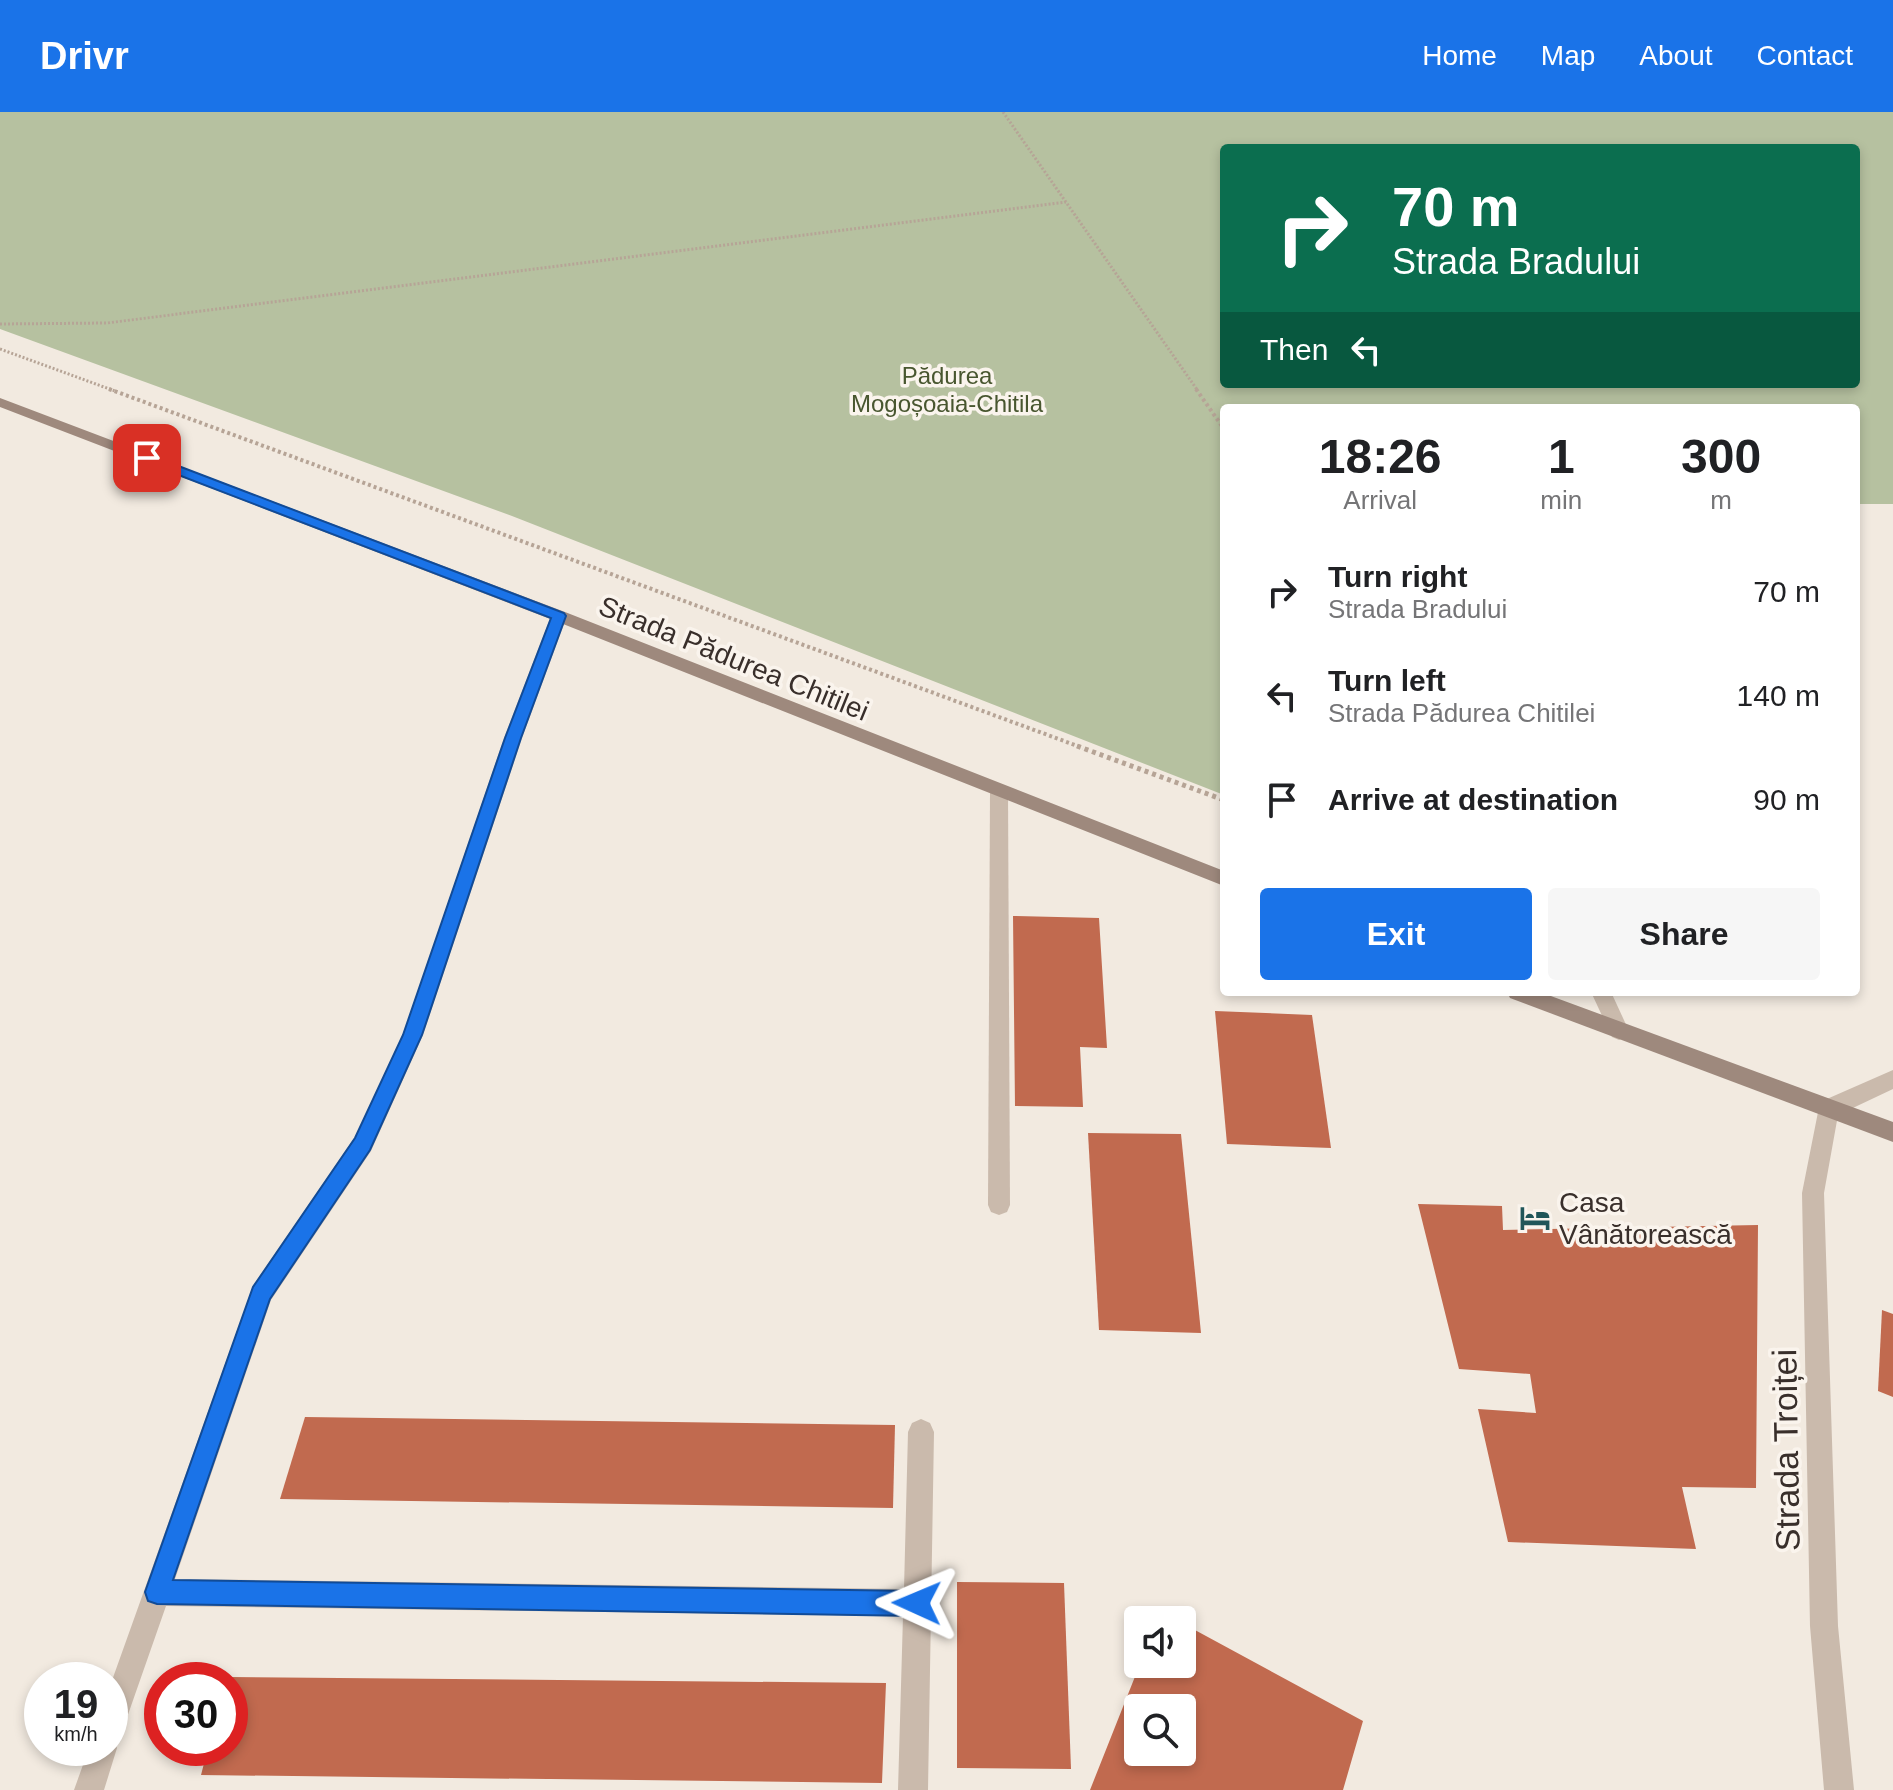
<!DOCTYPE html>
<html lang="en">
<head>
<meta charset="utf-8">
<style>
  body { margin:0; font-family:Arial,sans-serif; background:#f6f6f6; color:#202124; height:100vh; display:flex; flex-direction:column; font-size:30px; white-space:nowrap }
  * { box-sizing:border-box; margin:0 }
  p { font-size:26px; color:#757577 }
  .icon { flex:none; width:44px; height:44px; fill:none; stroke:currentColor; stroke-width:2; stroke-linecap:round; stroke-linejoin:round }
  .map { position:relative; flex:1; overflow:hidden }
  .sheet { position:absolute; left:1220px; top:292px; width:640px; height:592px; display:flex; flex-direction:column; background:#fff; border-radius:8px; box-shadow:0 4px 12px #0003 }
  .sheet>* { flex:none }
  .guide { position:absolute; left:1220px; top:32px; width:640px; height:244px; border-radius:8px; box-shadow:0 4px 12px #0003; background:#0b6e4f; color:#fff; overflow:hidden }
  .controls { position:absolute; left:1124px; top:1494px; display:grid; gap:16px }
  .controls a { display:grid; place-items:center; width:72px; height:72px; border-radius:8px; background:#fff; box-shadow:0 4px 12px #0003; font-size:40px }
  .speed { position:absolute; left:24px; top:1550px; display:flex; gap:16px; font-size:40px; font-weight:700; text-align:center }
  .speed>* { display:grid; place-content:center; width:104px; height:104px; border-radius:50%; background:#fff; box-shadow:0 4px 12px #0003; line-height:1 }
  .speed small { font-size:20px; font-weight:400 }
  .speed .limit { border:12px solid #d22; background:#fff; color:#111 }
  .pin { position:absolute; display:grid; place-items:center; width:68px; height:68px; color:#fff; margin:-34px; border-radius:16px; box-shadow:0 4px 12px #0006 }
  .me { position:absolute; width:88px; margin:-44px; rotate:271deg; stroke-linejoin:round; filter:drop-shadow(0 0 6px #0008) }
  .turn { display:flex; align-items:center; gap:28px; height:168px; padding:0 40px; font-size:36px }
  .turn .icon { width:104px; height:104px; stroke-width:2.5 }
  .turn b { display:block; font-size:56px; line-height:68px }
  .then { display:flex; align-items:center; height:76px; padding:0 40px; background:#0003; gap:16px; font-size:30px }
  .eta { display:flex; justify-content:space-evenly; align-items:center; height:136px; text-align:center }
  .eta b { font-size:48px; font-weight:800; line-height:56px }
  .cta { display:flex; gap:16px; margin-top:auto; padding:16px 40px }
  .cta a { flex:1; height:92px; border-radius:8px; background:#1a73e8; color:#fff; font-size:32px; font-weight:800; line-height:92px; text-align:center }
  .cta a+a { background:#f6f6f6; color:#202124 }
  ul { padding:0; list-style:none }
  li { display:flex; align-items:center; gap:24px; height:104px; padding:0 40px }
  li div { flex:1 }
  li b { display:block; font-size:30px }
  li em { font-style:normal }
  header { display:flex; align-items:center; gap:48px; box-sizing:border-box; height:112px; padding:0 40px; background:#1a73e8; color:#fff }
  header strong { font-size:38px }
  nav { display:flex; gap:44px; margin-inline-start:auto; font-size:28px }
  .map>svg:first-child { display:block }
  .green { fill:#b6c1a0; fill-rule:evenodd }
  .building { fill:#c16a4f; fill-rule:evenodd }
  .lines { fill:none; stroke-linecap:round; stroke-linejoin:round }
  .path-far2 { stroke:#b6a496; stroke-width:3; stroke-dasharray:2 2; stroke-linecap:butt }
  .path-far1 { stroke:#b6a496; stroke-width:4; stroke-dasharray:3 3; stroke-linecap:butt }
  .path { stroke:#b6a496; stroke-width:5; stroke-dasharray:4 4; stroke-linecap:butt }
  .street { fill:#cabaac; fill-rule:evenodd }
  .secondary { fill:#9e897d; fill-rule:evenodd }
  .route { fill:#1a73e8; stroke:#114b97; stroke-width:2 }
  .labels { text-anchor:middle; stroke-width:7; stroke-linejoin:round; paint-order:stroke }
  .far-park-label { font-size:24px; fill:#48562f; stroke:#faf4ed }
  .street-label { font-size:28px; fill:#392f2b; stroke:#faf4ed }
  .poi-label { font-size:28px; fill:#392f2b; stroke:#faf4ed; text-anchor:start }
  .near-street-label { font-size:34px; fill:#392f2b; stroke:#faf4ed }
</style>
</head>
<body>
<header>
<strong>Drivr</strong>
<nav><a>Home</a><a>Map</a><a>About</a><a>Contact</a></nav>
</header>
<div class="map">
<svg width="1893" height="1678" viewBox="0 0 1893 1678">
  <rect width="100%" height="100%" fill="#f2eae0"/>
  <path class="green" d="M0,0H1893V392H1856V296H1224V683L512,404L0,217ZM1224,36H1856V272H1224Z"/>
  <g class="building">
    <path d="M1013,804L1099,806L1107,936L1080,935L1083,995L1015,994Z"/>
    <path d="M1215,899L1312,903L1331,1036L1227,1032Z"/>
    <path d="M1088,1021L1181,1022L1201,1221L1099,1218Z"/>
    <path d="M1418,1092L1502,1094L1503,1118L1758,1113L1756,1376L1682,1375L1696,1437L1508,1430L1478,1297L1536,1301L1530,1262L1459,1257Z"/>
    <path d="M1882,1198L1893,1202V1285L1878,1279Z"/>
    <path d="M305,1305L895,1313L893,1396L280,1387Z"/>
    <path d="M957,1470L1064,1471L1071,1657L957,1656Z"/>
    <path d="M1182,1511L1363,1609L1343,1678H1090L1140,1552H1182ZM1138,1596H1182V1640H1138Z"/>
    <path d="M228,1565L886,1571L882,1671L201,1663L208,1636H230Z"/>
  </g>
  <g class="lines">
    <g class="path-far2">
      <path d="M1003,0L1198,279"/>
      <path d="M0,212L107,211L1066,90"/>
      <path d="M0,237L115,279"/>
    </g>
    <g class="path-far1">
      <path d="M109,277L1083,636"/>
      <path d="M1196,277L1224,317"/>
    </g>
    <path class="path" d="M1077,634L1224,688"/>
    <g class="street">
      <path d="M559,499L567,504L522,626L423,923L371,1039L271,1188L175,1467L904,1477L908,1320L912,1311L921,1307L930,1311L934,1320L928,1678H898L903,1504L166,1494L124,1614L120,1624L114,1627L117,1636L104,1678H74L89,1636H110V1574L253,1174L355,1025L403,923L504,626L551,504Z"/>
      <path d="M999,672L1008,679L1010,1093L1007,1100L999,1103L991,1100L988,1093L990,679Z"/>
      <path d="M1591,880H1611L1629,919L1626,925L1619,928L1612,925Z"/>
      <path d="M1893,958V977L1838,1003L1824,1081L1838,1514L1854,1678H1824L1810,1514L1802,1081L1820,990Z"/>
    </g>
    <g class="secondary">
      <path d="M0,286L565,500L1224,759V774L553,508L0,295Z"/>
      <path d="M1507,880H1540L1893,1010V1030L1510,886Z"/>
    </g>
  </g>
  <path class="route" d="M147,342L564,501L566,504L521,626L422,923L370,1038L270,1187L173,1468L917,1479L926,1482L930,1491L926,1500L917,1504L157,1492L148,1489L145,1480L253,1175L355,1026L403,923L505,626L551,506L142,349V344Z"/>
  <defs>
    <g id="hotel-bare" transform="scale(2.4)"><path d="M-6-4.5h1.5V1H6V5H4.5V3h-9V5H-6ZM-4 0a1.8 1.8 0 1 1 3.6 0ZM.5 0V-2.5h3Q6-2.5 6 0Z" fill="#215659" stroke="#faf4ed" stroke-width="2.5" paint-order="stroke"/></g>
  </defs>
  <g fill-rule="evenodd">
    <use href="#hotel-bare" x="1535" y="1106"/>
  </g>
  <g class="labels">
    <g class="far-park-label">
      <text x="947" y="272">Pădurea<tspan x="947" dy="28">Mogoșoaia-Chitila</tspan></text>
    </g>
    <g class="street-label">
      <text transform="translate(734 546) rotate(22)" y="10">Strada Pădurea Chitilei</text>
    </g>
    <g class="poi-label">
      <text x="1559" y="1100">Casa<tspan x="1559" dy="32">Vânătorească</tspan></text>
    </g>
    <g class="near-street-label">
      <text transform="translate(1786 1338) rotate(-91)" y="12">Strada Troiței</text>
    </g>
  </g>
</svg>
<div class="controls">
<a><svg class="icon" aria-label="sound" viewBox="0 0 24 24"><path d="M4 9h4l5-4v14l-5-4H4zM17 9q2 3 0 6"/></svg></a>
<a><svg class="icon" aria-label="search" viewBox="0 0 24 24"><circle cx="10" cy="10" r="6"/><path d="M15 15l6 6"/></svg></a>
</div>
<div class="speed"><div>19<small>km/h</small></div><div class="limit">30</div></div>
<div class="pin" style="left:147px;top:346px;background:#d93025"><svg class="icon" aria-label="arrive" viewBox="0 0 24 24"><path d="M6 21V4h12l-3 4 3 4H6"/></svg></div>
<svg class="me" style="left:917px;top:1491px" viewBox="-20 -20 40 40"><path d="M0-17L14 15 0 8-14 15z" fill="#1a73e8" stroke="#fff" stroke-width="4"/></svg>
<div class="guide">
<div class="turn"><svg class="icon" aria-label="right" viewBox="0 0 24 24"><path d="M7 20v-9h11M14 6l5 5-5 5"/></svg><div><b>70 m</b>Strada Bradului</div></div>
<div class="then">Then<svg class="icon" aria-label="left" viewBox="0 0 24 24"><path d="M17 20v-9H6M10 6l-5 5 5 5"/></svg></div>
</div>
<section class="sheet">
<div class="eta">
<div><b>18:26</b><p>Arrival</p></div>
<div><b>1</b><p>min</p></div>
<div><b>300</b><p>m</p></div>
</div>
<ul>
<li><svg class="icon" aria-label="right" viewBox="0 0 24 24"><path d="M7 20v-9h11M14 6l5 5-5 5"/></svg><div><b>Turn right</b><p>Strada Bradului</p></div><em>70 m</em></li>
<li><svg class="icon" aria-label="left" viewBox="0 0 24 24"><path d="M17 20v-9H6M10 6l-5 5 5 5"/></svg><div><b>Turn left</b><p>Strada Pădurea Chitilei</p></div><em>140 m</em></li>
<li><svg class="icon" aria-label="arrive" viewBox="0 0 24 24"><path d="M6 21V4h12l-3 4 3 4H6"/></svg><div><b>Arrive at destination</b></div><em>90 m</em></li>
</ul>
<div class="cta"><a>Exit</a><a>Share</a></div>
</section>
</div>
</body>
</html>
